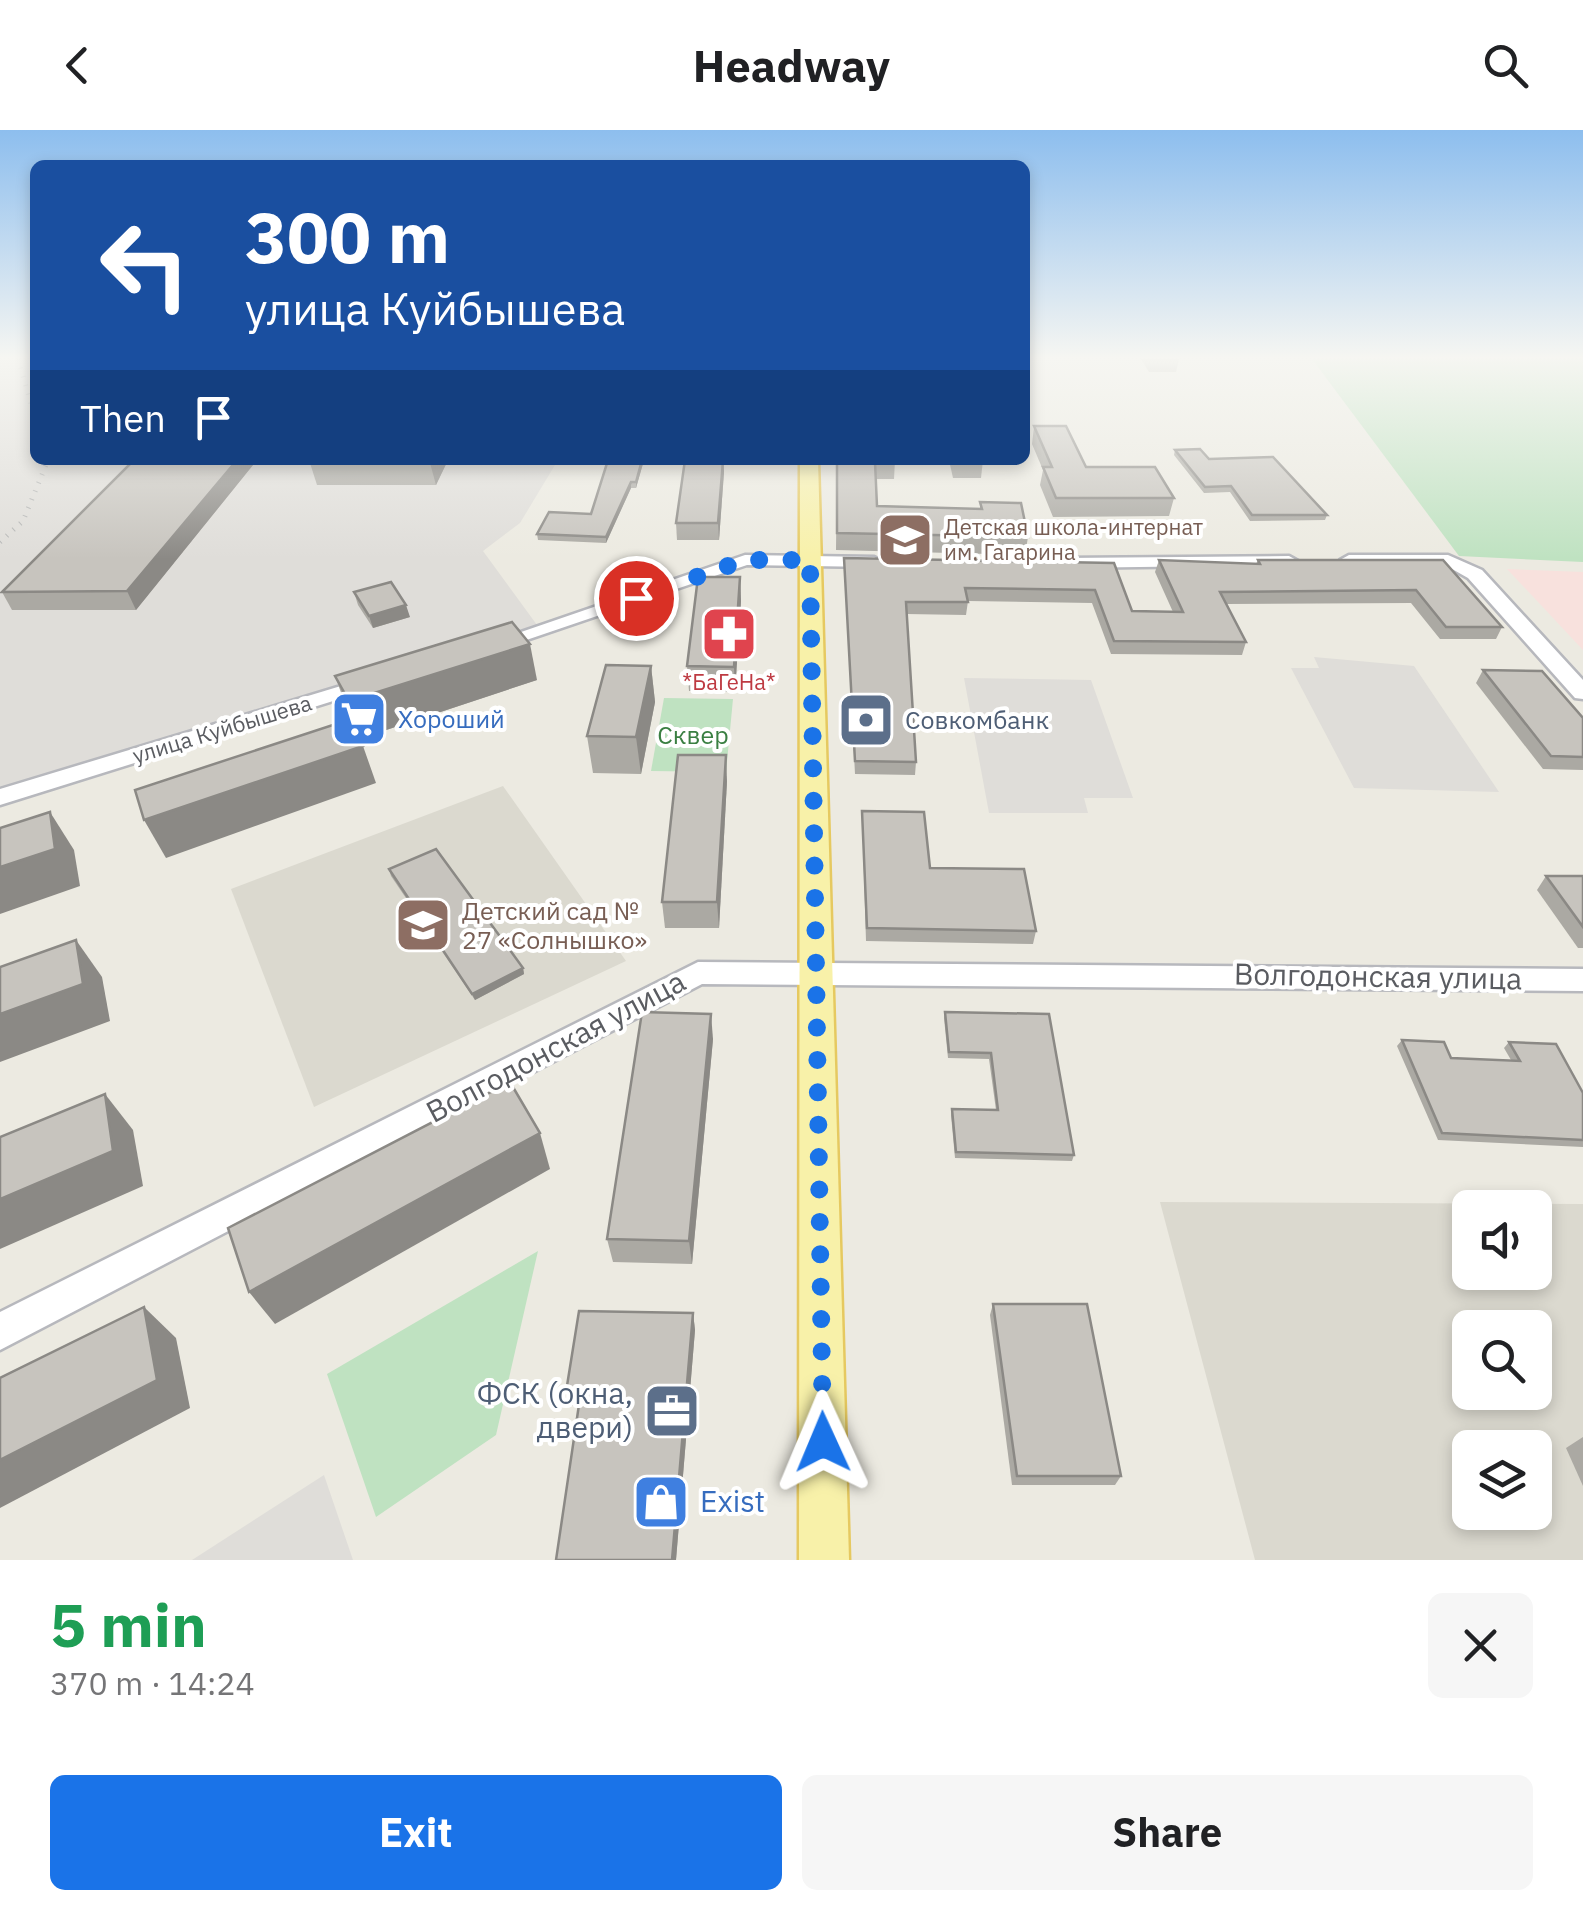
<!DOCTYPE html>
<html lang="en">
<head>
<meta charset="utf-8">
<style>
  body { margin:0; font-family:"IBM Plex Sans",sans-serif; background:#f6f6f6; color:#202124; height:100vh; display:flex; flex-direction:column; font-size:38px; white-space:nowrap }
  * { box-sizing:border-box; margin:0 }
  p { font-size:32px; color:#757577 }
  .icon { flex:none; width:55px; height:55px; fill:none; stroke:currentColor; stroke-width:2; stroke-linecap:round; stroke-linejoin:round }
  .map { position:relative; height:1430px; overflow:hidden }
  .side { display:flex; flex-direction:column; background:#fff; flex:1 }
  .side>* { flex:none }
  .hud { position:absolute; left:30px; top:30px; width:1000px; height:305px; border-radius:15px; box-shadow:0 5px 15px #0003; background:#1a4fa0; color:#fff; overflow:hidden }
  .buttons { position:absolute; left:1452px; top:1060px; display:grid; gap:20px }
  .buttons a { display:grid; place-items:center; width:100px; height:100px; border-radius:15px; background:#fff; box-shadow:0 5px 15px #0003; font-size:50px }
  .pin { position:absolute; display:grid; place-items:center; width:85px; height:85px; color:#fff; margin:-42px; border:5px solid #fff; border-radius:50%; box-shadow:0 2px 10px #0007 }
  .me { position:absolute; width:110px; margin:-55px; rotate:359deg; stroke-linejoin:round; filter:drop-shadow(0 0 8px #0008) }
  .turn { display:flex; align-items:center; gap:35px; height:210px; padding:0 50px; font-size:45px }
  .turn .icon { width:130px; height:130px; stroke-width:2.5 }
  .turn b { display:block; font-size:70px; line-height:85px }
  .then { display:flex; align-items:center; height:95px; padding:0 50px; background:#0003; gap:20px; font-size:38px }
  .round { display:grid; place-items:center; flex:none; width:105px; height:105px; border-radius:15px; background:#f6f6f6 }
  .summary { display:flex; align-items:center; justify-content:space-between; height:170px; padding:0 50px }
  h1 { font-size:60px; font-weight:700; line-height:75px; color:#1e9e55 }
  .button { display:flex; gap:20px; margin-top:auto; padding:20px 50px }
  .button a { flex:1; height:115px; border-radius:15px; background:#1a73e8; color:#fff; font-size:40px; font-weight:700; line-height:115px; text-align:center }
  .button a+a { background:#f6f6f6; color:#202124 }
  header { display:flex; justify-content:space-between; align-items:center; height:130px; padding:0 50px; background:#fff; font-size:45px; font-weight:700 }
  .map>svg:first-child { display:block }
  .industrial { fill:#dfddd9 }
  .education { fill:#dbd9cf; fill-rule:evenodd }
  .medical { fill:#f8e1dd }
  .green { fill:#bfe2c1 }
  .lines { fill:none; stroke-linecap:round; stroke-linejoin:round }
  .minor-casing { stroke:#b7b8bd; stroke-width:5 }
  .major-casing { stroke:#e6c960; stroke-width:5 }
  .minor { fill:#fff; fill-rule:evenodd }
  .major { fill:#f8f1a9; fill-rule:evenodd }
  .rail { stroke:#b2b3b3; stroke-width:5; stroke-dasharray:1 8; stroke-linecap:butt }
  .wall { fill:#aba9a3 }
  .shaded-wall { fill:#8b8985 }
  .building { fill:#c7c4be; stroke:#8b8985; stroke-width:2.5 }
  .route { stroke:#1a73e8; stroke-width:18; stroke-dasharray:0 32.4 }
  .labels { text-anchor:middle; stroke-width:8; stroke-linejoin:round; paint-order:stroke }
  .far-education-label { font-size:22px; fill:#785e54; stroke:#fff; text-anchor:start }
  .far-health-label { font-size:22px; fill:#be3a42; stroke:#fff }
  .far-street-label { font-size:22px; fill:#5a5c61; stroke:#fff }
  .shop-label { font-size:25px; fill:#366cbe; stroke:#fff; text-anchor:start }
  .service-label { font-size:25px; fill:#4e5e75; stroke:#fff; text-anchor:start }
  .park-label { font-size:25px; fill:#3a7f42; stroke:#fff }
  .education-label { font-size:25px; fill:#785e54; stroke:#fff; text-anchor:start }
  .near-street-label { font-size:30px; fill:#5a5c61; stroke:#fff }
  .near-service-label { font-size:30px; fill:#4e5e75; stroke:#fff; text-anchor:end }
  .near-shop-label { font-size:30px; fill:#366cbe; stroke:#fff; text-anchor:start }
</style>
</head>
<body>
<header><svg class="icon" aria-label="back" viewBox="0 0 24 24"><path d="M15 5l-7 7 7 7"/></svg>Headway<svg class="icon" aria-label="search" viewBox="0 0 24 24"><circle cx="10" cy="10" r="6"/><path d="M15 15l6 6"/></svg></header>
<div class="map">
<svg width="1583" height="1430" viewBox="0 0 1583 1430">
  <rect width="100%" height="100%" fill="#eceae1"/>
  <g class="industrial">
    <path d="M0,229H35V330H558L520,393L483,421L537,495L0,658Z"/>
    <path d="M1314,527L1414,536L1499,662L1354,658L1291,538H1319Z"/>
    <path d="M964,548L1091,550L1133,668H1084L1088,683H989Z"/>
    <path d="M324,1345L353,1430H192Z"/>
  </g>
  <g class="education">
    <path d="M503,656L626,831L314,977L231,759Z"/>
    <path d="M1160,1072L1583,1074V1430H1255ZM1470,1078H1535V1142H1470ZM1470,1198H1535V1262H1470ZM1470,1318H1535V1382H1470Z"/>
  </g>
  <path class="medical" d="M1507,439L1583,442V520Z"/>
  <g class="green">
    <path d="M1312,229H1583V432L1459,426Z"/>
    <path d="M664,568L733,569L726,642L651,641Z"/>
    <path d="M538,1121L496,1305L376,1387L327,1244Z"/>
  </g>
  <g class="lines">
    <g class="minor-casing">
      <g id="minor">
        <path d="M745,425L874,427L883,432L874,437L747,435L500,519L493,521L483,515Z"/>
        <path d="M1448,425L1482,440L1583,550V569L1575,568L1468,448L1445,435H1349L1340,430L1349,425Z"/>
        <path d="M1289,426L1298,431L1295,435L1064,438L1055,433L1064,428Z"/>
        <path d="M374,546L385,552L381,556L0,675V659Z"/>
        <path d="M698,832L1583,839V861L702,854L0,1220V1182Z"/>
      </g>
    </g>
    <g class="major-casing">
      <path id="major" d="M800,330H818L849,1430H799Z"/>
    </g>
    <use href="#minor" class="minor"/>
    <use href="#major" class="major"/>
    <g class="rail">
      <path d="M18,229L35,287"/>
      <path d="M0,412L23,391L48,330"/>
    </g>
  </g>
  <g class="wall">
    <path d="M1141,229H1179L1176,242H1149Z"/>
    <path d="M1034,297L1086,337L1174,368L1169,386L1053,387L1040,355L1043,340L1032,314Z"/>
    <path d="M1175,320L1209,329L1327,385L1325,390L1250,391L1230,362L1204,363L1174,325Z"/>
    <path d="M134,330H257L136,480H12L2,462Z"/>
    <path d="M312,330H448L436,355H317L310,333Z"/>
    <path d="M608,330H644L636,358H631L606,413L538,410L537,404L591,384Z"/>
    <path d="M837,330H895L894,349H876L877,376L980,379V372L1028,407L1025,425L836,420Z"/>
    <path d="M949,330H983L981,348H953Z"/>
    <path d="M724,342L719,410H677L676,393Z"/>
    <path d="M844,428L1114,433L1132,481L1173,482L1155,442L1159,430L1256,434L1258,430H1443L1502,497L1496,509H1440L1411,473L1226,474L1246,512L1242,525L1111,524L1092,473L968,471L966,485L906,484L916,632L915,645L855,644Z"/>
    <path d="M740,447L741,471L735,562L689,561L687,536Z"/>
    <path d="M354,462L410,487L373,498L358,475Z"/>
    <path d="M651,536L655,572L641,644L593,643L587,606Z"/>
    <path d="M1483,540L1583,588V640L1543,639L1476,553Z"/>
    <path d="M335,546L537,550L362,608L348,582Z"/>
    <path d="M727,651L719,798H665L662,772Z"/>
    <path d="M862,681L930,738L1036,801L1033,814L866,811Z"/>
    <path d="M389,739L523,838L524,844L475,870L391,746Z"/>
    <path d="M1546,746H1583V818H1578L1537,760Z"/>
    <path d="M945,882L1049,884L1074,1025L1072,1031L955,1028L951,985L952,979L996,980L989,929L948,928L944,888Z"/>
    <path d="M713,909L692,1134L613,1132L607,1109Z"/>
    <path d="M1402,910L1451,928L1511,930L1504,918L1509,912L1583,963V1017L1438,1010L1397,916Z"/>
    <path d="M993,1174L1121,1346L1115,1355H1012L990,1185Z"/>
    <path d="M693,1183L695,1200L676,1430H556L579,1276H572L566,1262Z"/>
    <path d="M1583,1307V1356L1566,1318Z"/>
  </g>
  <g class="shaded-wall">
    <path d="M237,330H257L136,480L127,461Z"/>
    <path d="M432,330H448L436,355L430,333Z"/>
    <path d="M642,330H644L636,358V352Z"/>
    <path d="M724,330V342L719,410L718,393Z"/>
    <path d="M631,352V358L606,413V407Z"/>
    <path d="M740,447L741,471L735,562L734,537Z"/>
    <path d="M406,475L410,487L373,498L369,486Z"/>
    <path d="M530,514L537,550L362,608L349,571Z"/>
    <path d="M651,536L655,572L641,644L636,607Z"/>
    <path d="M363,616L376,653L166,728L144,690Z"/>
    <path d="M726,625L727,651L719,798L717,772Z"/>
    <path d="M50,682L74,720L80,756L0,784V737Z"/>
    <path d="M76,810L102,847L110,891L0,932V884Z"/>
    <path d="M523,838L524,844L475,870L472,864Z"/>
    <path d="M711,884L713,909L692,1134L689,1111Z"/>
    <path d="M105,964L133,1000L143,1056L0,1119V1069Z"/>
    <path d="M540,1003L550,1039L275,1194L249,1162Z"/>
    <path d="M144,1177L176,1208L190,1278L0,1378V1330Z"/>
    <path d="M693,1183L695,1200L676,1430H672Z"/>
  </g>
  <g class="building">
    <path d="M1034,296H1066L1086,337H1155L1174,368H1056L1043,337H1052Z"/>
    <path d="M1200,319L1209,329L1273,327L1327,385H1252L1231,356L1205,357L1175,320Z"/>
    <path d="M134,330H237L127,461L2,462Z"/>
    <path d="M312,330H432L430,333H310Z"/>
    <path d="M608,330H642L636,352H631L606,407L537,404L549,382L591,384Z"/>
    <path d="M685,330H723L718,393H676Z"/>
    <path d="M837,330H895V332H875L877,376L982,379L980,372L1021,373L1028,407L837,403Z"/>
    <path d="M954,330H983V332L954,331Z"/>
    <path d="M844,428L1114,433L1132,481L1183,482L1159,430L1260,434L1258,430H1443L1502,497H1446L1416,460L1220,462L1246,512L1114,511L1095,460L965,458L968,472H906L916,632L855,631Z"/>
    <path d="M698,447H740L734,537L687,536Z"/>
    <path d="M391,452L406,475L369,486L354,462Z"/>
    <path d="M512,492L530,514L349,571L335,546Z"/>
    <path d="M606,535L651,536L636,607L587,606Z"/>
    <path d="M1483,540L1542,541L1583,588V627L1551,626Z"/>
    <path d="M348,590L363,616L144,690L135,660Z"/>
    <path d="M678,625H726L717,772H662Z"/>
    <path d="M862,681L924,682L930,738L1024,739L1036,801L867,798Z"/>
    <path d="M50,682L55,719L0,737V698Z"/>
    <path d="M436,719L523,838L472,864L389,739Z"/>
    <path d="M1546,746H1583V797Z"/>
    <path d="M76,810L83,854L0,884V837Z"/>
    <path d="M642,882L711,884L689,1111L607,1109Z"/>
    <path d="M945,882L1049,884L1074,1025L956,1022L952,979L998,980L991,923L949,922Z"/>
    <path d="M1402,910L1444,912L1451,928L1520,931L1509,912L1556,914L1583,963V1010L1442,1003Z"/>
    <path d="M510,952L540,1003L249,1162L228,1098Z"/>
    <path d="M105,964L113,1021L0,1069V1007Z"/>
    <path d="M993,1174H1087L1121,1346H1017Z"/>
    <path d="M144,1177L157,1250L0,1330V1248Z"/>
    <path d="M579,1181L693,1183L672,1430H556L581,1261L566,1262Z"/>
  </g>
  <linearGradient id="sky" x2="0" y2="1"><stop stop-color="#8dbeee"/><stop offset="0.53" stop-color="#f6f6f2"/><stop offset="1" stop-color="#f6f6f2" stop-opacity="0"/></linearGradient>
  <rect width="1583" height="429" fill="url(#sky)"/>
  <g class="lines">
    <path class="route" d="M636,468L745,430H810L823,1312"/>
  </g>
  <defs>
    <g id="school-square" transform="scale(2.875)"><rect x="-9" y="-9" width="18" height="18" rx="4" fill="#8d6e63" stroke="#fff"/><path d="M0-5L7-2L0 1L-7-2ZM-4 1L0 2.5L4 1V4Q0 6-4 4Z" fill="#fff"/></g>
    <g id="pharmacy-square" transform="scale(2.875)"><rect x="-9" y="-9" width="18" height="18" rx="4" fill="#e0444e" stroke="#fff"/><path d="M-2-6h4v4h4v4h-4v4h-4v-4h-4v-4h4Z" fill="#fff"/></g>
    <g id="supermarket-square" transform="scale(2.875)"><rect x="-9" y="-9" width="18" height="18" rx="4" fill="#3f7fe0" stroke="#fff"/><path d="M-6-5.5h2.5l.6 2H6L4.5 2H-2.5L-4.4-4H-6ZM-1.5 3.2a1.3 1.3 0 1 0 .1 0ZM3 3.2a1.3 1.3 0 1 0 .1 0Z" fill="#fff"/></g>
    <g id="bank-square" transform="scale(2.875)"><rect x="-9" y="-9" width="18" height="18" rx="4" fill="#5c6f8a" stroke="#fff"/><path d="M-6-4H6V4H-6ZM0-2.3a2.3 2.3 0 1 0 0 4.6a2.3 2.3 0 1 0 0-4.6Z" fill="#fff"/></g>
    <g id="office-square" transform="scale(2.875)"><rect x="-9" y="-9" width="18" height="18" rx="4" fill="#5c6f8a" stroke="#fff"/><path d="M-6-3h4V-5.5h4V-3h4V5H-6ZM-1-4.5V-3h2v-1.5ZM-6 0V1H6V0Z" fill="#fff"/></g>
    <g id="shop-square" transform="scale(2.875)"><rect x="-9" y="-9" width="18" height="18" rx="4" fill="#3f7fe0" stroke="#fff"/><path d="M-5-2.5h2.3a2.7 3.5 0 0 1 5.4 0H5L5.5 6h-11ZM-1.5-2.5h3a1.5 2.3 0 0 0-3 0Z" fill="#fff"/></g>
  </defs>
  <g fill-rule="evenodd">
    <use href="#school-square" x="905" y="410"/>
    <use href="#pharmacy-square" x="729" y="504"/>
    <use href="#supermarket-square" x="359" y="589"/>
    <use href="#bank-square" x="866" y="590"/>
    <use href="#school-square" x="423" y="795"/>
    <use href="#office-square" x="672" y="1281"/>
    <use href="#shop-square" x="661" y="1372"/>
  </g>
  <g class="labels">
    <g class="far-education-label">
      <text x="944" y="405">Детская школа-интернат<tspan x="944" dy="25">им. Гагарина</tspan></text>
    </g>
    <g class="far-health-label">
      <text x="729" y="560">*БаГеНа*</text>
    </g>
    <g class="far-street-label">
      <text transform="translate(222 599) rotate(-17)" y="8">улица Куйбышева</text>
    </g>
    <g class="shop-label">
      <text x="398" y="598">Хороший</text>
    </g>
    <g class="service-label">
      <text x="905" y="599">Совкомбанк</text>
    </g>
    <g class="park-label">
      <text x="693" y="614">Сквер</text>
    </g>
    <g class="education-label">
      <text x="462" y="790">Детский сад №<tspan x="462" dy="29">27 «Солнышко»</tspan></text>
    </g>
    <g class="near-street-label">
      <text transform="translate(1378 847) rotate(1)" y="10">Волгодонская улица</text>
      <text transform="translate(556 917) rotate(-28)" y="10">Волгодонская улица</text>
    </g>
    <g class="near-service-label">
      <text x="633" y="1274">ФСК (окна,<tspan x="633" dy="34">двери)</tspan></text>
    </g>
    <g class="near-shop-label">
      <text x="700" y="1382">Exist</text>
    </g>
  </g>
</svg>
<div class="buttons">
<a><svg class="icon" aria-label="sound" viewBox="0 0 24 24"><path d="M4 9h4l5-4v14l-5-4H4zM17 9q2 3 0 6"/></svg></a>
<a><svg class="icon" aria-label="search" viewBox="0 0 24 24"><circle cx="10" cy="10" r="6"/><path d="M15 15l6 6"/></svg></a>
<a><svg class="icon" aria-label="layers" viewBox="0 0 24 24"><path d="M12 4l9 5-9 5-9-5zM3 14l9 5 9-5"/></svg></a>
</div>
<div class="pin" style="left:636px;top:468px;background:#d93025"><svg class="icon" aria-label="arrive" viewBox="0 0 24 24"><path d="M6 21V4h12l-3 4 3 4H6"/></svg></div>
<svg class="me" style="left:823px;top:1312px" viewBox="-20 -20 40 40"><path d="M0-17L14 15 0 8-14 15z" fill="#1a73e8" stroke="#fff" stroke-width="4"/></svg>
<div class="hud">
<div class="turn"><svg class="icon" aria-label="left" viewBox="0 0 24 24"><path d="M17 20v-9H6M10 6l-5 5 5 5"/></svg><div><b>300 m</b>улица Куйбышева</div></div>
<div class="then">Then<svg class="icon" aria-label="arrive" viewBox="0 0 24 24"><path d="M6 21V4h12l-3 4 3 4H6"/></svg></div>
</div>
</div>
<section class="side">
<div class="summary"><div><h1>5 min</h1><p>370 m · 14:24</p></div><a class="round"><svg class="icon" aria-label="close" viewBox="0 0 24 24"><path d="M6 6l12 12M18 6L6 18"/></svg></a></div>
<div class="button"><a>Exit</a><a>Share</a></div>
</section>
</body>
</html>
